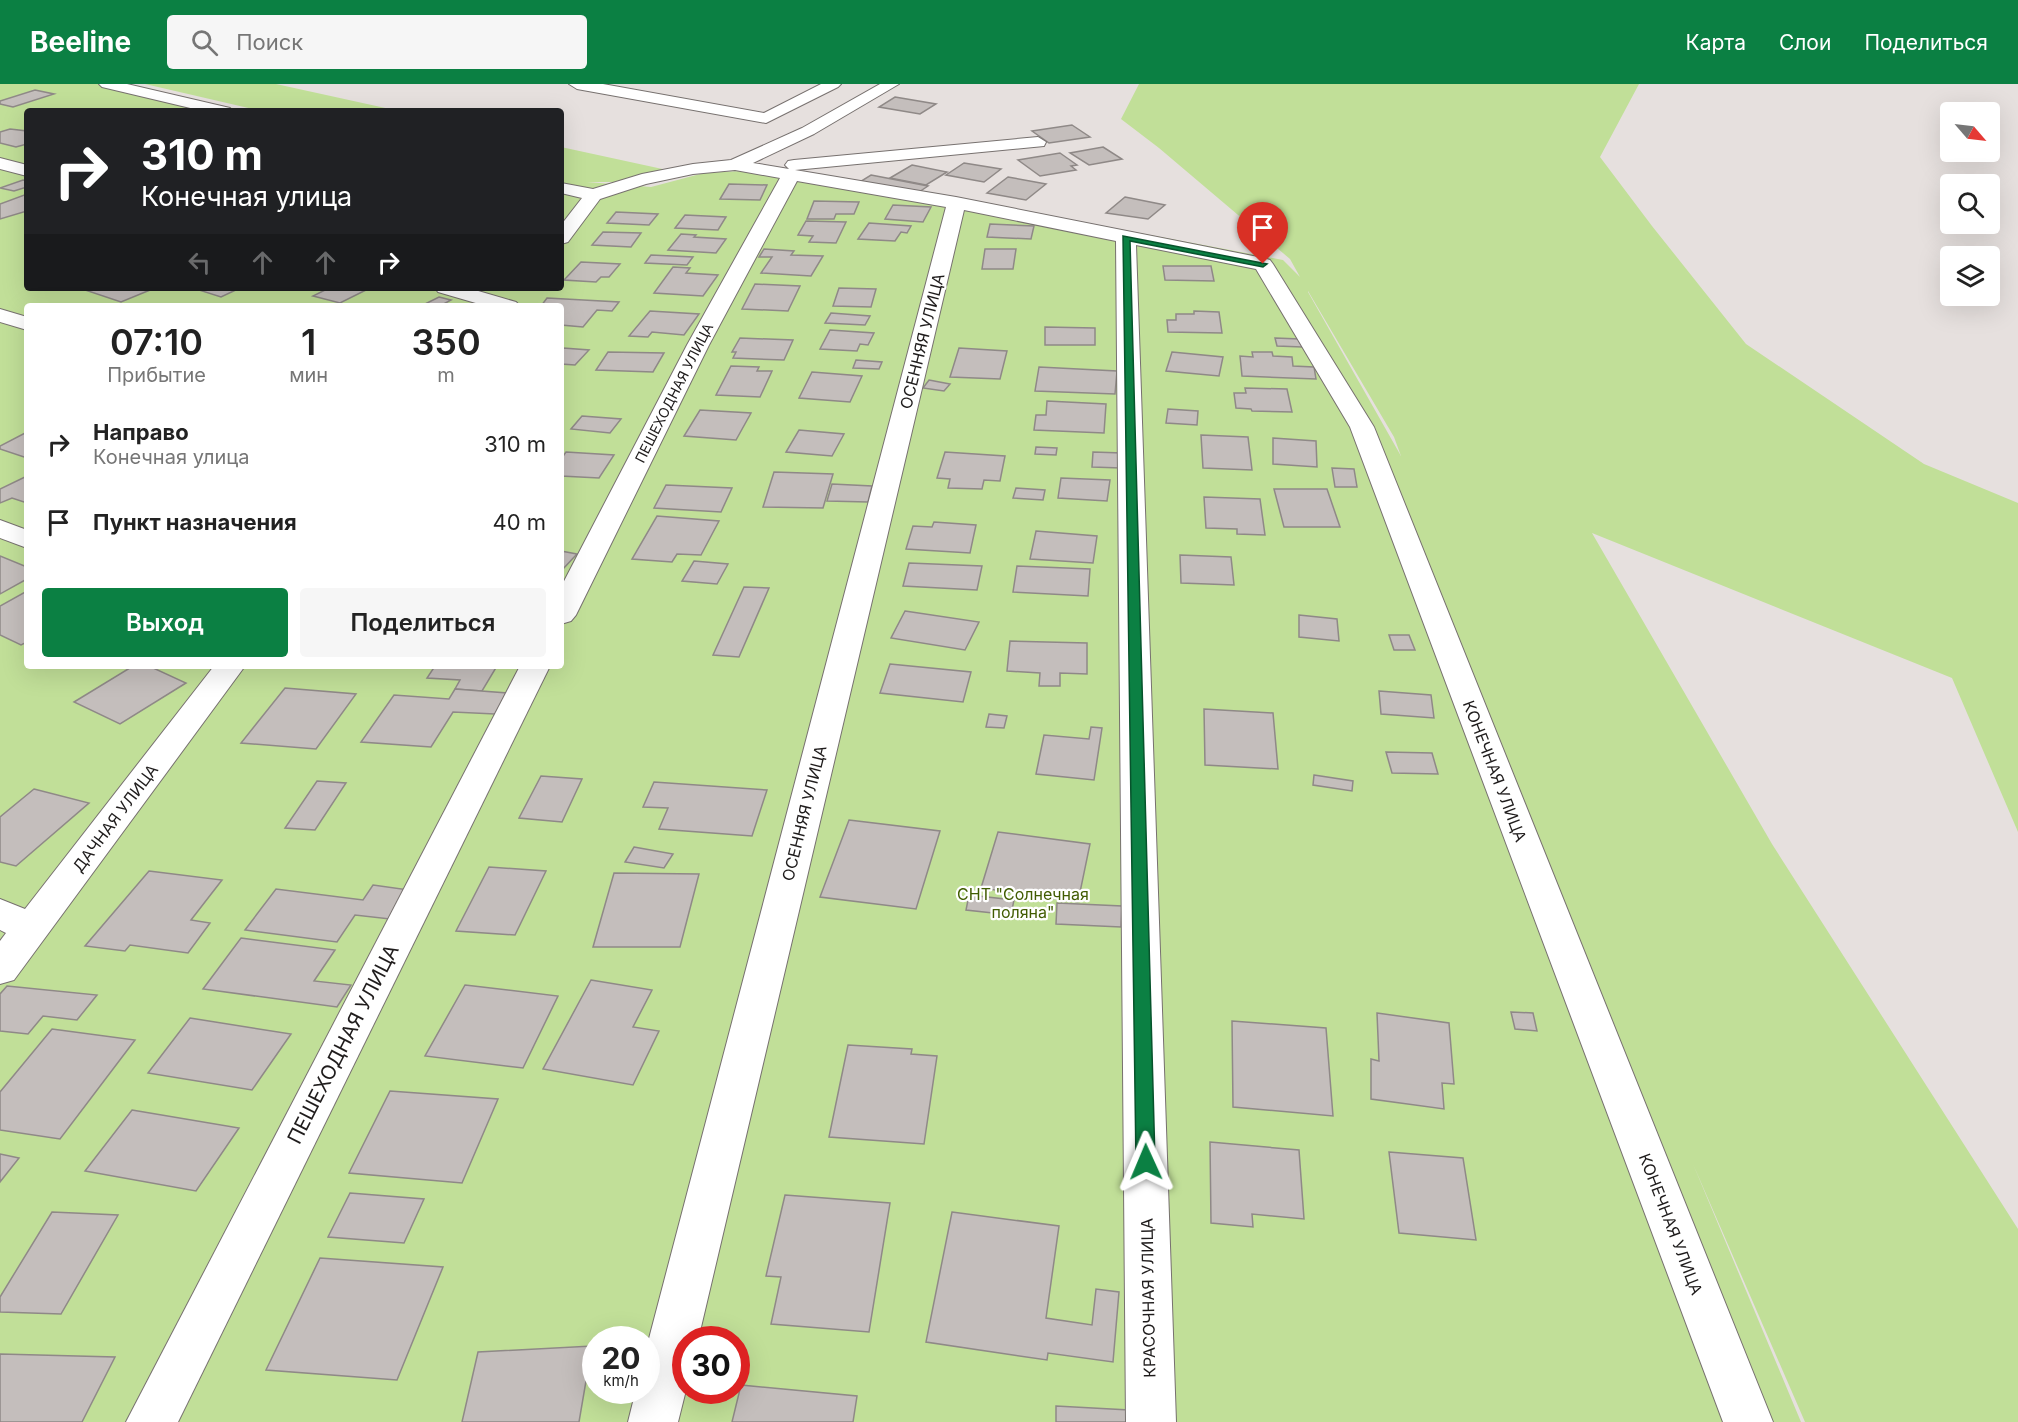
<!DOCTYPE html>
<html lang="ru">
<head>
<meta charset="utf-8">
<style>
  body { margin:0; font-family:Inter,sans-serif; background:#f6f6f6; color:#222; height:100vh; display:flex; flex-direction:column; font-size:22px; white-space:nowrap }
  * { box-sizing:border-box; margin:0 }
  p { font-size:20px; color:#767676 }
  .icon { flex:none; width:33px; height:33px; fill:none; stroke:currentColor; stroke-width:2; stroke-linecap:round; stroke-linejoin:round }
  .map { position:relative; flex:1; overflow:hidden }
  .side { position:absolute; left:24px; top:219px; width:540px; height:366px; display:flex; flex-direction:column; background:#fff; border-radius:6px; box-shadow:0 6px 24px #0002 }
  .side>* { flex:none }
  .banner { position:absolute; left:24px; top:24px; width:540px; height:183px; border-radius:6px; box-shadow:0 6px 24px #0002; background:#202124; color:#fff; overflow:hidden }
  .needle { width:39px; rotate:118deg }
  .fabs { position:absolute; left:1940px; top:18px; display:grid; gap:12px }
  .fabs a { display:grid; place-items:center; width:60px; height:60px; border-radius:6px; background:#fff; box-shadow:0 6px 24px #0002; font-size:30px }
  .speed { position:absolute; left:582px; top:1242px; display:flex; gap:12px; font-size:30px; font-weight:700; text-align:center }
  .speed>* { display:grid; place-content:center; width:78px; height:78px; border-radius:50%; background:#fff; box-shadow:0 6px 24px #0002; line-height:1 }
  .speed small { font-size:15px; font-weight:400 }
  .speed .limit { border:9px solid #d22; background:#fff; color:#111 }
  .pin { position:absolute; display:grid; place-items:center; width:51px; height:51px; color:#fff; margin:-62px -26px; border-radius:50% 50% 50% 0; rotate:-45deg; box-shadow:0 0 6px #0007 }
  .pin .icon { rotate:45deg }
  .me { position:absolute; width:66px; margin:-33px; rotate:359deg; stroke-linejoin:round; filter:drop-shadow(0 0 4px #0008) }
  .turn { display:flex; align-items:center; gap:21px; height:126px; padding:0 18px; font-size:27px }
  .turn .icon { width:78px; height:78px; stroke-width:2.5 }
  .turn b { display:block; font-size:42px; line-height:51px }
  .lanes { display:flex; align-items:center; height:57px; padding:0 18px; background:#0003; justify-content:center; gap:30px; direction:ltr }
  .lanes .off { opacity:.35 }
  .eta { display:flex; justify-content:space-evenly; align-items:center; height:102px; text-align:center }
  .eta b { font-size:36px; font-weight:600; line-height:42px }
  .primary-button { display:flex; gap:12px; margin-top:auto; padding:12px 18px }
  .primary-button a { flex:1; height:69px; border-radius:6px; background:#0b8043; color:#fff; font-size:24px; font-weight:600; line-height:69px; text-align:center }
  .primary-button a+a { background:#f6f6f6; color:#222 }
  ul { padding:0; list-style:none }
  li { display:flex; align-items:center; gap:18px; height:78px; padding:0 18px }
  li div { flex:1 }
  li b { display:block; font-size:22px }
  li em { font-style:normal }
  header { display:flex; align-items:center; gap:36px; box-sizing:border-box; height:84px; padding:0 30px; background:#0b8043; color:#fff }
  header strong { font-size:28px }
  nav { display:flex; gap:33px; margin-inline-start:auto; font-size:21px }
  .search { width:420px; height:54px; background:#f6f6f6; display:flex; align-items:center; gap:15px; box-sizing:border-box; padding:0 21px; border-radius:6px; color:#767676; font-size:22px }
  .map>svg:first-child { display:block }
  .green { fill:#c1df98; fill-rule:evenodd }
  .building { fill:#c4bebc; stroke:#8f8987; stroke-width:1.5 }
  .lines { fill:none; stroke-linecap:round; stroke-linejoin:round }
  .minor-casing { stroke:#77716f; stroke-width:2 }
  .tertiary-casing { stroke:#77716f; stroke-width:2 }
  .minor { fill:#fff; fill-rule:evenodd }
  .tertiary { fill:#fff; fill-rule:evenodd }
  .route { fill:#0b8043; stroke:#07532c; stroke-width:1.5 }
  .labels { text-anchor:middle; stroke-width:4.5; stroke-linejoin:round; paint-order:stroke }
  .far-street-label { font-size:14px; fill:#1f1c1c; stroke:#fff }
  .street-label { font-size:16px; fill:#1f1c1c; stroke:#fff }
  .park-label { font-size:16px; fill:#415c02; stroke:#fff }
  .near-street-label { font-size:20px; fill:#1f1c1c; stroke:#fff }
</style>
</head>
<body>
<header>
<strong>Beeline</strong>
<div class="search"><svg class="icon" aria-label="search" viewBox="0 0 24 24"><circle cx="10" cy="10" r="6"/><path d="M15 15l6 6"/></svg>Поиск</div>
<nav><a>Карта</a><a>Слои</a><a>Поделиться</a></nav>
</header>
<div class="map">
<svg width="2018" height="1338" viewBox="0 0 2018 1338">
  <rect width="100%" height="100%" fill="#e6e0de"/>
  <g class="green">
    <path d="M0,0H126L246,27H27V204H561V95H564L561,94V63L667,86L615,98H587L651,103L704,89L778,85L985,120L1283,176L1300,193L1290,175L1159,64L1121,35L1139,0H1639L1600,73L1652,142L1746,260L1924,380L2018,419V748L1952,594L1592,449L1772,760L2018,1145V1338H1805L1693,1080L1801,1338H0ZM1308,207L1394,353L1401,372L1308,208ZM27,222H561V582H27ZM596,1256H646V1306H596ZM686,1256H736V1306H686Z"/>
    <path d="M145,0H276L399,27H261Z"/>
  </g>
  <g class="building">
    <path d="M35,6L54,10L13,23L0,20V17Z"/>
    <path d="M895,13L936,20L920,30L879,23Z"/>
    <path d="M1072,41L1090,53L1049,59L1032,47Z"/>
    <path d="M10,45L27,47V60L16,63L0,59V48Z"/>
    <path d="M1103,63L1122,75L1089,81L1070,69Z"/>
    <path d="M1060,69L1077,81L1071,82L1076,86L1040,92L1018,76Z"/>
    <path d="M964,79L1001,85L984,98L946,91Z"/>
    <path d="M912,81L947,88L926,101L890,94Z"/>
    <path d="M871,91L928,102L916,110L858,99Z"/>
    <path d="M1008,93L1046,100L1026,116L987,109Z"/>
    <path d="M23,96L27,97V103L14,107L0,104Z"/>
    <path d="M729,100L767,101L760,116L720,115Z"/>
    <path d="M27,110V127L0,135V120Z"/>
    <path d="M1125,113L1165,121L1148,135L1106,129Z"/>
    <path d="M814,117L859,118L854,130H836L834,135H807Z"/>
    <path d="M893,121L931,123L923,138L885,135Z"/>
    <path d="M616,128L658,130L649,141L607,139Z"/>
    <path d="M685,131L726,133L718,146L675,144Z"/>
    <path d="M806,137L846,138L836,159L809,158L813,152L798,151Z"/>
    <path d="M869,139L911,142L907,149L901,148L895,157L858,155Z"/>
    <path d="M990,140L1034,142L1031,155L987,153Z"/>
    <path d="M603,148L641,149L631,163L592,161Z"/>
    <path d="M681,150L696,151L694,153L726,155L716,169L668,166Z"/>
    <path d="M764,165L794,167L791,171L823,172L811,192L761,189L772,173H759Z"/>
    <path d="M985,165H1016L1013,185H982Z"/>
    <path d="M651,171L693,173L687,181L645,179Z"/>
    <path d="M581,178L620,180L609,193H601L596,198L564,196Z"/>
    <path d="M1163,182H1211L1214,197L1165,196Z"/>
    <path d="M673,183L690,184L686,189L718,191L703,212L654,209Z"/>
    <path d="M755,200L800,202L788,227L742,225Z"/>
    <path d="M90,204H155L121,218L85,206Z"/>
    <path d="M209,204H240L221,213L202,207Z"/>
    <path d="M329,204H370L340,219L313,212Z"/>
    <path d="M839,204L876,205L871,223L833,222Z"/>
    <path d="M439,213L451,216L440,222H421Z"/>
    <path d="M547,214L619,218L612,227L597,226L583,243L561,241V222H541Z"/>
    <path d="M650,227L699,230L684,251L652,248L648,253L629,252Z"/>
    <path d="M1194,227L1219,228L1222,249L1168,248L1167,236H1176V230H1194Z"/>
    <path d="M831,229L870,232L865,241L825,239Z"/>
    <path d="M1045,243L1095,244V261H1045Z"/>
    <path d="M830,246L874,249L868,261L860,260L857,267L820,265Z"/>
    <path d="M740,254L793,256L784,276L733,274L736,268H732Z"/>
    <path d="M1275,254L1300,255L1302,263L1277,262Z"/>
    <path d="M563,264L589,266L575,281L561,280Z"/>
    <path d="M959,264L1007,267L1000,295L950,293Z"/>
    <path d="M608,268L664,269L653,288L596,286Z"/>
    <path d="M1172,268L1223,273L1219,292L1166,287Z"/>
    <path d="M1252,268H1272L1273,272L1292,273L1293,282L1314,283L1316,295L1242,292L1240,272L1253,273Z"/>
    <path d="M856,276L882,278L879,285L853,284Z"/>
    <path d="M731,282L759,283L757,287H772L760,313L716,311Z"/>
    <path d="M1039,283L1117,287L1115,310L1035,307Z"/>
    <path d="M812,288L862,292L850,318L799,314Z"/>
    <path d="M929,296L950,300L944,307L923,304Z"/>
    <path d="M1245,304L1287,305L1292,328L1252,327L1251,325L1236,324L1234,309H1246Z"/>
    <path d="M1047,317L1106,320L1104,349L1034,346L1036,331H1046Z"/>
    <path d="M1168,325L1198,327L1197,341L1166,339Z"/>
    <path d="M700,326L751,329L736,356L684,352Z"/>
    <path d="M582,332L621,335L610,349L571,345Z"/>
    <path d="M799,346L844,350L832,372L786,368Z"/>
    <path d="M27,348V374L0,365V362Z"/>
    <path d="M1201,351L1248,353L1252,386L1203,384Z"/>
    <path d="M1273,354L1316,357L1317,383L1273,380Z"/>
    <path d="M1036,363L1057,364L1056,371L1035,370Z"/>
    <path d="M566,368L614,371L599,394L561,392V375Z"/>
    <path d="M945,368L1005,372L1000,397L984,396L982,405L948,404L950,395L937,394Z"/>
    <path d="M1093,368L1122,369L1121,384L1092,383Z"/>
    <path d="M1332,384L1354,385L1357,403H1335Z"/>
    <path d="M774,388L833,390L823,424L763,423Z"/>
    <path d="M27,392V419L12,414L0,419V405Z"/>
    <path d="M1061,394L1110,396L1107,417L1058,414Z"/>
    <path d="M832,400L872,402L868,418L827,417Z"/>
    <path d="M666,401L732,404L721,428L654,424Z"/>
    <path d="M1016,404L1045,406L1043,416L1013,414Z"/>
    <path d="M1274,405H1327L1340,443H1284Z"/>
    <path d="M1204,413L1260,415L1265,451L1237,450V445L1206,444Z"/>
    <path d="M657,432L719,437L701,471L677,470L672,478L632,475Z"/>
    <path d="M934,438L976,441L970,469L906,465L913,442L932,443Z"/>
    <path d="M1036,447L1097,452L1093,479L1030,475Z"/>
    <path d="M561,467L577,470L561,487Z"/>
    <path d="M1180,471L1231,473L1234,501L1181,499Z"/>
    <path d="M0,472L27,483V495L0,510Z"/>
    <path d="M694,477L728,480L717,500L682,497Z"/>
    <path d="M909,479L982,482L977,506L903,502Z"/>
    <path d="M1017,482L1090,485L1088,512L1013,508Z"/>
    <path d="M744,503L769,504L739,573L713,571Z"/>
    <path d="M27,507V558L21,561L0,551V522Z"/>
    <path d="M905,527L979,538L965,566L891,554Z"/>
    <path d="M1299,531L1337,535L1339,557L1299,553Z"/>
    <path d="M1389,551H1409L1415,566H1394Z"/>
    <path d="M1010,557L1087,559V590L1060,589V602H1039L1040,589L1007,587Z"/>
    <path d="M890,580L971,588L963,618L880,609Z"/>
    <path d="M133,582H149L186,599L120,640L74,618Z"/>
    <path d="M435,582H497L482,607L455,605L460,596L427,594Z"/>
    <path d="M285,604L356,610L316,665L241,659Z"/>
    <path d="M455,605L507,609L495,630L453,628L431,663L361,658L394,611L449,615Z"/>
    <path d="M1379,607L1431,611L1434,634L1381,630Z"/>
    <path d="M1204,625L1273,629L1278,685L1205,681Z"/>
    <path d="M989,630L1007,632L1004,644L986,643Z"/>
    <path d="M1091,643L1102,644L1094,696L1036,690L1044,651L1089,655Z"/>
    <path d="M1386,668L1432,669L1438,690L1392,689Z"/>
    <path d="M1314,691L1353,697L1352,707L1313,701Z"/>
    <path d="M541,692L582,695L562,738L519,734Z"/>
    <path d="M317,697L346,699L315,746L285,744Z"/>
    <path d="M654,698L767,706L752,752L659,745L668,724L643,723Z"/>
    <path d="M34,705L89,719L16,782L0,778V733Z"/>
    <path d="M849,736L940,747L916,825L820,813Z"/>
    <path d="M998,748L1090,760L1078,818L981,804Z"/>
    <path d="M634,763L673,770L664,784L625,778Z"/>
    <path d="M489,783L546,787L515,851L456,847Z"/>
    <path d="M149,787L222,796L191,836L210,839L188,869L130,861L125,867L85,862Z"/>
    <path d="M614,789L699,790L680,863H593Z"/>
    <path d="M373,801L409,806L390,835L355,831L337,858L245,846L276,805L363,816Z"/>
    <path d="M969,811L1014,816L1011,831L966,826Z"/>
    <path d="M1057,819L1122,822L1121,843L1056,840Z"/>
    <path d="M241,854L335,866L314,897L351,901L337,923L203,905Z"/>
    <path d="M591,896L652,906L633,943L659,947L633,1001L543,985Z"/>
    <path d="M465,901L558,912L523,984L425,972Z"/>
    <path d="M7,902L97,911L77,936L43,932L28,950L0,947V910Z"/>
    <path d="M1511,928L1533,929L1537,947L1515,945Z"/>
    <path d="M1377,929L1449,939L1454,1000L1442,999L1444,1025L1371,1015V975L1379,977Z"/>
    <path d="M190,934L291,950L252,1006L148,989Z"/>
    <path d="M1232,937L1326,944L1333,1032L1233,1023Z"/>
    <path d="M52,945L135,956L60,1055L0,1046V1008Z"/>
    <path d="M848,961L912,965L911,970L937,972L924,1060L829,1053Z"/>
    <path d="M390,1007L498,1015L462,1099L349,1089Z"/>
    <path d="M132,1026L239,1044L196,1107L85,1087Z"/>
    <path d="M1210,1058L1299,1066L1304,1135L1252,1130L1253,1143L1211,1139Z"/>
    <path d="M1389,1068L1463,1074L1476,1156L1399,1149Z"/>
    <path d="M0,1070L19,1074L0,1098Z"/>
    <path d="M350,1109L424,1115L404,1159L328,1153Z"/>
    <path d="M785,1111L890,1119L869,1248L771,1240L781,1193L766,1192Z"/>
    <path d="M52,1128L118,1131L61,1230L0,1228V1213Z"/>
    <path d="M952,1128L1059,1142L1046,1234L1092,1241L1096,1205L1119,1208L1113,1278L1048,1269L1047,1276L926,1258Z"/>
    <path d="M320,1174L443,1183L397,1296L266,1286Z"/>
    <path d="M592,1262L579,1338H462L478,1268Z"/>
    <path d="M0,1270L115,1273L82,1338H0Z"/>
    <path d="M741,1301L857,1312L853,1338H732Z"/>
    <path d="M1056,1322L1129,1326V1338H1056Z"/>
  </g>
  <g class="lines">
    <g class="minor-casing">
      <g id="minor">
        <path d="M99,0H127L230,24L232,27H203L102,3Z"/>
        <path d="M880,0H899L814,50L753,79L789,85L785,81L788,77L794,76L1038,53L1046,58L1044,62L795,86L956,113L1263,174L1270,176L1273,180L1374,343L1773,1338H1723L1350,343L1256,185L1136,161L1176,1338H1126L1116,157L964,126L698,1256H686V1306L678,1338H628L636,1306H646V1266L946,123L797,97L709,261L576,531L571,537L561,540V503L687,261L780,94L735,86L693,90L646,100L600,115L568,158L561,160V141L582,114L561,109V99L593,105L642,90L693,80L731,76L802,44Z"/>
        <path d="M0,74L27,81V92L0,85Z"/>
        <path d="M435,204H468L516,218L520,222H486L438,208Z"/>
        <path d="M0,225L27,233V246L0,238Z"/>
        <path d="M0,436L27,446V464L0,454Z"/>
        <path d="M214,582H245L14,896L0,900V857L6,849L0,846V815L25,825Z"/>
        <path d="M520,582H550L178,1338H126Z"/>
      </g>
    </g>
    <g class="tertiary-casing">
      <path id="tertiary" d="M569,0H603L764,29L821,0H841L838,3L766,39L577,5Z"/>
    </g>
    <use href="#minor" class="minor"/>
    <use href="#tertiary" class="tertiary"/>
  </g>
  <path class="route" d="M1123,152L1267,180L1263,183L1130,157L1155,1078L1152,1083L1146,1086L1139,1083L1136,1078Z"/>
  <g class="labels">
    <g class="far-street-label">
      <text transform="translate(674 309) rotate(-63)" y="5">ПЕШЕХОДНАЯ УЛИЦА</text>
    </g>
    <g class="street-label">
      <text transform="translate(922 257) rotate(-76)" y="6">ОСЕННЯЯ УЛИЦА</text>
      <text transform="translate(1495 687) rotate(69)" y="6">КОНЕЧНАЯ УЛИЦА</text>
      <text transform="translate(804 729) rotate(-76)" y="6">ОСЕННЯЯ УЛИЦА</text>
      <text transform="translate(115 734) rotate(-53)" y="6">ДАЧНАЯ УЛИЦА</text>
      <text transform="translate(1671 1140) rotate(69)" y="6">КОНЕЧНАЯ УЛИЦА</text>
      <text transform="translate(1148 1214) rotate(-91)" y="6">КРАСОЧНАЯ УЛИЦА</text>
    </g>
    <g class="park-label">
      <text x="1023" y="816">СНТ "Солнечная<tspan x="1023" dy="18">поляна"</tspan></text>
    </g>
    <g class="near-street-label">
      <text transform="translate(343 960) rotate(-63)" y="7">ПЕШЕХОДНАЯ УЛИЦА</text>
    </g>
  </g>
</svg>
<div class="fabs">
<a><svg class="needle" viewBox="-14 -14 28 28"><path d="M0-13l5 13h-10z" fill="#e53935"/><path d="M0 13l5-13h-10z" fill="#767676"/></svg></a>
<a><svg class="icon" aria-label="search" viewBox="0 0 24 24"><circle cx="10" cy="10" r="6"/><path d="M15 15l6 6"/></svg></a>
<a><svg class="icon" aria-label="layers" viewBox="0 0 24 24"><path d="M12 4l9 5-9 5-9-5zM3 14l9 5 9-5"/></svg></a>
</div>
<div class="speed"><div>20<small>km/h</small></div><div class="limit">30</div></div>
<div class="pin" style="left:1263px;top:180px;background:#d93025"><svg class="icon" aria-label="arrive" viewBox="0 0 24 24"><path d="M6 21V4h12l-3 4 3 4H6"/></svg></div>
<svg class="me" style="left:1146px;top:1078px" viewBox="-20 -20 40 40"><path d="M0-17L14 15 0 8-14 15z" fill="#0b8043" stroke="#fff" stroke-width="4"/></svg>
<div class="banner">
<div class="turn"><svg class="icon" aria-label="right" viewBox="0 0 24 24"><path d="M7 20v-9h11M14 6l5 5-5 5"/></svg><div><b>310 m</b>Конечная улица</div></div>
<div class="lanes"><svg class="icon off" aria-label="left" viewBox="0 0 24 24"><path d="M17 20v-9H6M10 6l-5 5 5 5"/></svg><svg class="icon off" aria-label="ahead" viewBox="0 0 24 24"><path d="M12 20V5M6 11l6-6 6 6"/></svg><svg class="icon off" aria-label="ahead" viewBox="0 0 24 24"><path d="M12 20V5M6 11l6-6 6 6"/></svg><svg class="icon" aria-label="right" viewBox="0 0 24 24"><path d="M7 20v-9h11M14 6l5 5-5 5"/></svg></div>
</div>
<section class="side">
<div class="eta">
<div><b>07:10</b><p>Прибытие</p></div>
<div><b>1</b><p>мин</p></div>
<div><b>350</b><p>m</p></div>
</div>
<ul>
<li><svg class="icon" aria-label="right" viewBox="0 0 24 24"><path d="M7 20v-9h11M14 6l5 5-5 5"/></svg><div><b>Направо</b><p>Конечная улица</p></div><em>310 m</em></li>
<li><svg class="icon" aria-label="arrive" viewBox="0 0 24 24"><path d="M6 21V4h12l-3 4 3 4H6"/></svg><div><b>Пункт назначения</b></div><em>40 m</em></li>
</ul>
<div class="primary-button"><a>Выход</a><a>Поделиться</a></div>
</section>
</div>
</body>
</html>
